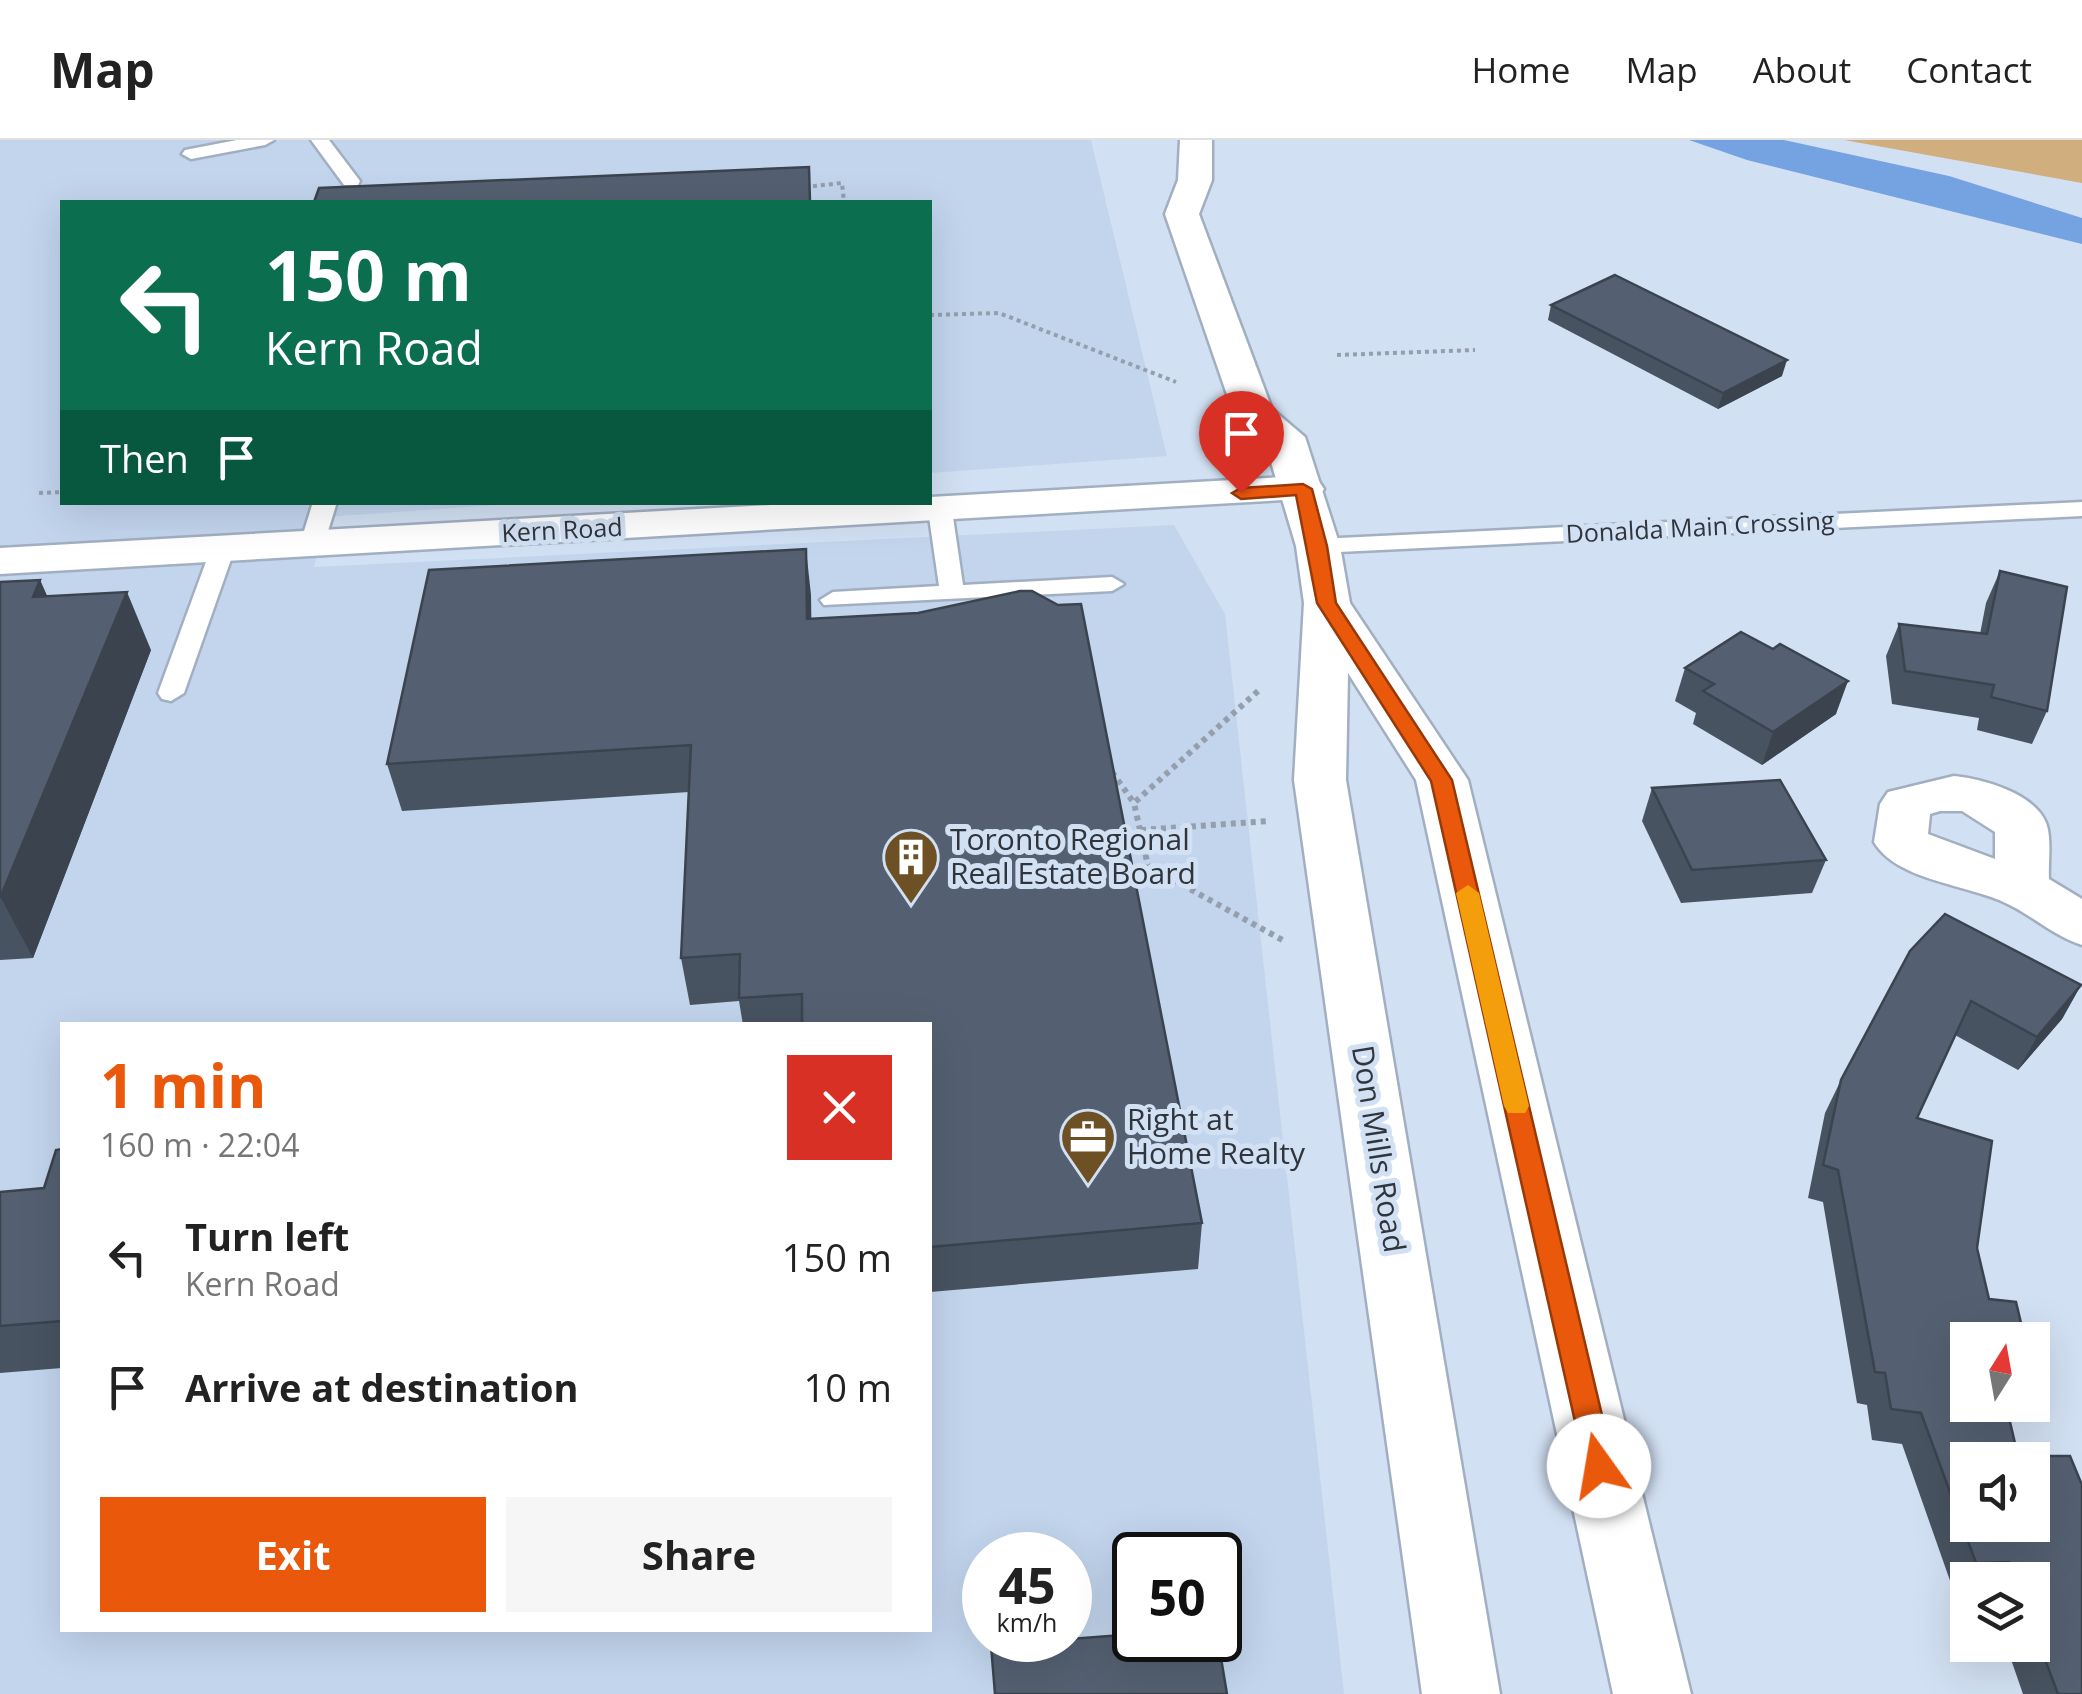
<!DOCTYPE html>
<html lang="en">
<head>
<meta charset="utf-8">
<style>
  body { margin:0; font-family:"Open Sans",sans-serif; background:#f6f6f6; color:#222; height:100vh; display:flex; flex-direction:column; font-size:38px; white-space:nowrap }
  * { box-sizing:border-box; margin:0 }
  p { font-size:32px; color:#767676 }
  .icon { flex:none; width:55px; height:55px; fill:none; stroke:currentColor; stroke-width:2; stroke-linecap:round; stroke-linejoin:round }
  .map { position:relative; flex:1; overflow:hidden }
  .side { position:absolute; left:60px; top:882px; width:872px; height:610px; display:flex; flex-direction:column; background:#fff; border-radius:0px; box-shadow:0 10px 40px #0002 }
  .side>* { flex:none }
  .top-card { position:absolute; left:60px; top:60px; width:872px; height:305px; border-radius:0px; box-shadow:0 10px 40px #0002; background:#0b6e4f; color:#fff; overflow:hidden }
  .needle { width:65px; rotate:11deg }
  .tools { position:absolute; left:1950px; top:1182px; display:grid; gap:20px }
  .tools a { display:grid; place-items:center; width:100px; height:100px; border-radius:0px; background:#fff; box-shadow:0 10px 40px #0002; font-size:50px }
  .speed { position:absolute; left:962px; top:1392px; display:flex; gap:20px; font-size:50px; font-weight:700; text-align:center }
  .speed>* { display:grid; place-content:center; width:130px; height:130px; border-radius:50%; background:#fff; box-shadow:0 10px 40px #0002; line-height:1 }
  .speed small { font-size:25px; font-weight:400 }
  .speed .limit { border:5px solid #111; border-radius:15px; background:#fff; color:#111 }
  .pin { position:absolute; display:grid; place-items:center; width:85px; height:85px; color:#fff; margin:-102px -42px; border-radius:50% 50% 50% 0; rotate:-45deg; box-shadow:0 0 10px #0007 }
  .pin .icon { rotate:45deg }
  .me { position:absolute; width:110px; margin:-55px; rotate:347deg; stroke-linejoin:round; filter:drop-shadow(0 0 8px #0008) }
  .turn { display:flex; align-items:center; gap:35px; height:210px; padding:0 40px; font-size:45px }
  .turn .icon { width:130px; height:130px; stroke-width:2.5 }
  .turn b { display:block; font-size:70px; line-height:85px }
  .then { display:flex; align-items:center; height:95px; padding:0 40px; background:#0003; gap:20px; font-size:38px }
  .round { display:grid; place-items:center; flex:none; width:105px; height:105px; border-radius:0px; background:#f6f6f6 }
  .head { display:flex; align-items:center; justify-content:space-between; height:170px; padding:0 40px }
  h1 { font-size:60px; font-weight:700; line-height:75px; color:#ea580c }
  .primary-button { display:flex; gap:20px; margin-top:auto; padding:20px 40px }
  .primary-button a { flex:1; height:115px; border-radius:0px; background:#ea580c; color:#fff; font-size:40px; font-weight:700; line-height:115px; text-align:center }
  .primary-button a+a { background:#f6f6f6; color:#222 }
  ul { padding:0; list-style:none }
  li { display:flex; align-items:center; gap:30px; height:130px; padding:0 40px }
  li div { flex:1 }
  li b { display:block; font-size:38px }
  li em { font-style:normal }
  header { display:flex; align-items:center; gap:60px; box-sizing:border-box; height:140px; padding:0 50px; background:#fff; border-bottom:2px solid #e0e0e0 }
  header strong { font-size:48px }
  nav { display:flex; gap:55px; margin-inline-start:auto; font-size:35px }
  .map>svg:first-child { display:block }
  .built { fill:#c2d5ed; fill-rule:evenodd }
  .green { fill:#d1ae7d }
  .water { fill:#75a2e0 }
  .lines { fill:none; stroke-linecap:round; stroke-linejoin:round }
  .lane-casing { stroke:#a1afc1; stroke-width:5 }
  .street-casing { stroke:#a1afc1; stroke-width:5 }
  .secondary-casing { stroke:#a1afc1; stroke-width:5 }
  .path-far1 { stroke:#949ead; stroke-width:4; stroke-dasharray:4 4; stroke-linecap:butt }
  .path { stroke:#949ead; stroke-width:6; stroke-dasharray:5 5; stroke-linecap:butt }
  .lane { fill:#fff; fill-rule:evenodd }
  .street { fill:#fff; fill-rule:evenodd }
  .secondary { fill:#fff; fill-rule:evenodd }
  .wall { fill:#485361 }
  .shaded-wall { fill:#3b434f }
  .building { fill:#546071; stroke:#3b434f; stroke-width:2.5; fill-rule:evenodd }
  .route { fill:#ea580c; stroke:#983908; stroke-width:2.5 }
  .slow { fill:#f59e0b }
  .labels { text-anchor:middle; stroke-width:10; stroke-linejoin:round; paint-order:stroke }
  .far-street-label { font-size:25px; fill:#30353d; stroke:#d2e0f3 }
  .poi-label { font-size:30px; fill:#30353d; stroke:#d2e0f3; text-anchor:start }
  .street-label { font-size:30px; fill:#30353d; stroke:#d2e0f3 }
</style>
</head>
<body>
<header>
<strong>Map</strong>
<nav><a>Home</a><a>Map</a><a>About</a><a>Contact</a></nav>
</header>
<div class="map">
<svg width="2082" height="1554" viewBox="0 0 2082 1554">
  <rect width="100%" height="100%" fill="#d2e0f3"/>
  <path class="built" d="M0,0H1091L1167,316L930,333V62H62V362L524,363L326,377L314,427L1174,385L1225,474L1344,1554H0ZM62,885H930V1490H62ZM985,1415H1070V1500H985ZM1135,1415H1220V1500H1135Z"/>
  <path class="green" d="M1844,0H2082V43Z"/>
  <path class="water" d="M1689,0H1784L1949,36L2082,78V104L1747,20Z"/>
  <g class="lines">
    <g class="lane-casing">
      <g id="lane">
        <path d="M237,0H274L265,5L191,19L182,14L185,10Z"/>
        <path d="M311,0H329L360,41L358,45H344Z"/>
        <path d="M313,362H337L324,404L312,411L300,404Z"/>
        <path d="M2082,362V376L1318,413L1306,406L1318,399Z"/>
        <path d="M940,363L952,370L963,445L1112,437L1124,444L1112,451L824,465L820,460L833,452L939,446L928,370Z"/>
        <path d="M223,401L235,408L184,553L171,561L162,559L158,553L211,408Z"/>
      </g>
    </g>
    <g class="street-casing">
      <g id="street">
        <path d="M1303,336L1318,340L1324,349L1318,358L0,434V408L823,362H930V357Z"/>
        <path d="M1954,636C1983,639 2034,653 2046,683C2052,698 2048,723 2049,739L2082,759V805C2051,795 2029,772 1999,760C1961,744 1896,739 1874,702L1880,664L1888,652ZM1940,671H1962L1995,692V719L1928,694L1930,674Z"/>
      </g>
    </g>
    <g class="secondary-casing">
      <path id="secondary" d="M1180,0H1212V40L1199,74L1272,269L1305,297L1340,406L1350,463L1468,640L1691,1554H1613L1416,640L1348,533L1346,640L1500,1554H1422L1294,640L1304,463L1296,406L1265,302L1234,275L1165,74L1178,40Z"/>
    </g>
    <g class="path-far1">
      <path d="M805,47L842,43L844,62"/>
      <path d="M930,175L999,173L1176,242"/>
      <path d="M1337,215L1475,210"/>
      <path d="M39,353L62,352"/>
    </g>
    <g class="path">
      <path d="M1258,551L1134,663L1148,726L1286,802"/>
      <path d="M1112,632L1134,663"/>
      <path d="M1141,690L1269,681"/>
    </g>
    <use href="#lane" class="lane"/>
    <use href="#street" class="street"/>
    <use href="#secondary" class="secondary"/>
  </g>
  <g class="wall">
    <path d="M1551,165L1782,236L1718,269L1548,180Z"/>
    <path d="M2000,431L2047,571L2032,604L1977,590L1979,578L1892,564L1886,516L1899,484L1980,494L1986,463Z"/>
    <path d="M40,440L47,456L151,510L33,818L0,820V442Z"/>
    <path d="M811,455V479L1202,1083L1198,1129L930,1152V885H743L739,861L690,865L681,818L689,652L402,671L387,624Z"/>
    <path d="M1685,528L1836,574L1762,625L1693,584L1696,573L1675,561Z"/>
    <path d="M1652,648L1826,720L1812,753L1681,763L1642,681Z"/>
    <path d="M1910,811L2081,845L2062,879L2018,930L1955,895L1917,978L1977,1108L1968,1200L2018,1316L2082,1554H2023L2006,1505H2032V1440H1968V1452H1954L1902,1304L1872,1300L1867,1265L1857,1263L1823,1062L1808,1058L1825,973L1841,940Z"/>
    <path d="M62,1009V1228L0,1233V1052L44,1048Z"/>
  </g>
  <g class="shaded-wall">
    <path d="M1787,220L1782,236L1718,269L1723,253Z"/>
    <path d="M806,409L811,455L812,525L807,479Z"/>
    <path d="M40,440L66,499L33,457Z"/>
    <path d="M127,452L151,510L33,818L1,758Z"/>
    <path d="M1848,541L1836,574L1762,625L1773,592Z"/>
    <path d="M2081,845L2062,879L2018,930L2037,897Z"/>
  </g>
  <g class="building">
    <path d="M809,27L810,62H314L319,48Z"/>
    <path d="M1615,135L1787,220L1723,253L1551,165Z"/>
    <path d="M806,409L807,479L918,473L1020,451H1032L1058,465L1081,464L1202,1083L930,1107V885H802V854L739,858L740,814L681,818L691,605L387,624L429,430Z"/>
    <path d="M2000,431L2067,447L2047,571L1991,557L1994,545L1905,531L1899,484L1987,494Z"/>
    <path d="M40,440L33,457L127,452L0,758V442Z"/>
    <path d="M1741,492L1773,509L1780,504L1848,541L1773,592L1703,551L1714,544L1685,528Z"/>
    <path d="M1780,640L1826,720L1692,730L1652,648Z"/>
    <path d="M1945,774L2081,845L2037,897L1971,861L1917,978L1992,1001L1977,1108L1989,1159L2016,1162L2025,1200H1968V1265H2006L2018,1316H2070L2082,1345V1554H2058L2032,1485V1440H2016L2009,1422L1976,1423L1921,1273L1891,1269L1885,1233L1875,1232L1838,1030L1823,1025L1841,940L1910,811ZM1968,1320H2032V1385H1968Z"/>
    <path d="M62,1009V1181L0,1186V1052L44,1048L56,1010Z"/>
    <path d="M1135,1494V1500H1218L1227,1554H995L991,1505Z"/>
  </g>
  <path class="route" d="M1303,344L1312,349L1327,406L1336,463L1452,640L1614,1326L1610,1335L1599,1339L1589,1335L1585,1326L1431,641L1317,463L1296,355L1241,359L1232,353L1241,348Z"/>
  <path class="slow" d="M1468,745L1479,753L1529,966L1525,973H1508L1504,966L1456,753Z"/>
  <defs>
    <g id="building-pin" transform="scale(2.875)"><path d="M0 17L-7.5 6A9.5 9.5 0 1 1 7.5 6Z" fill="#6d5024" stroke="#d2e0f3"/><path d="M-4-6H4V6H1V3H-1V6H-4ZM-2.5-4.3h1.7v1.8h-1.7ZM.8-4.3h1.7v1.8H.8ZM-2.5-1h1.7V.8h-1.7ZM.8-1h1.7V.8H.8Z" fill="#fff"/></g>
    <g id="office-pin" transform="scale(2.875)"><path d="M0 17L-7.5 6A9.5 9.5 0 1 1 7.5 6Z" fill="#6d5024" stroke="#d2e0f3"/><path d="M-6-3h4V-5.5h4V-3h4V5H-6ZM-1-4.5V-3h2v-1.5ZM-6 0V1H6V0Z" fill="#fff"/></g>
  </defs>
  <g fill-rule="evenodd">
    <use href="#building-pin" x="911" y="717"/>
    <use href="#office-pin" x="1088" y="997"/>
  </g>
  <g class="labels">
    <g class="far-street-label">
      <text transform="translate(1700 387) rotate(-3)" y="9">Donalda Main Crossing</text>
      <text transform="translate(562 390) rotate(-3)" y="9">Kern Road</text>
    </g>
    <g class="poi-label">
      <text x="950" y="710">Toronto Regional<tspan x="950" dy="34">Real Estate Board</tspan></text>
      <text x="1127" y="990">Right at<tspan x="1127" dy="34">Home Realty</tspan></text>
    </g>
    <g class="street-label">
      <text transform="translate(1378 1009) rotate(81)" y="10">Don Mills Road</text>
    </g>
  </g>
</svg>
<div class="tools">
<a><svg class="needle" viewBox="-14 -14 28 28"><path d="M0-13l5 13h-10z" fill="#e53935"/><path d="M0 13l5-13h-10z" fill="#767676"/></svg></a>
<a><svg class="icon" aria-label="sound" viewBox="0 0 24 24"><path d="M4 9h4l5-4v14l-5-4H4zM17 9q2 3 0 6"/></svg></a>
<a><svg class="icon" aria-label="layers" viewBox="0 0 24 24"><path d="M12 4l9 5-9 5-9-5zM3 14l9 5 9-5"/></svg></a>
</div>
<div class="speed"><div>45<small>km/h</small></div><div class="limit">50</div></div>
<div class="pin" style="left:1241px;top:353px;background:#d93025"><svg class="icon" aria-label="arrive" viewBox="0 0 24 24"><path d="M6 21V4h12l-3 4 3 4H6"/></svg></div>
<svg class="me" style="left:1599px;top:1326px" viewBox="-20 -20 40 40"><circle r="19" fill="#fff"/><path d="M0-13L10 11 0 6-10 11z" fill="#ea580c"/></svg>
<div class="top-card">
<div class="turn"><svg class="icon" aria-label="left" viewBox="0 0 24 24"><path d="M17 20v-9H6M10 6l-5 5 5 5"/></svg><div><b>150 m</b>Kern Road</div></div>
<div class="then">Then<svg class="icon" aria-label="arrive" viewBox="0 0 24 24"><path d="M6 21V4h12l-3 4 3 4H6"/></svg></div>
</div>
<section class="side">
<div class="head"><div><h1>1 min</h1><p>160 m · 22:04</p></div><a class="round" style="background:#d93025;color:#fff"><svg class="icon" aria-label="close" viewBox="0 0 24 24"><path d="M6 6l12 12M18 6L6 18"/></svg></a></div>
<ul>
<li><svg class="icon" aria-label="left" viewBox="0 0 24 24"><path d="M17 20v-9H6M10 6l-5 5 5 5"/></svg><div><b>Turn left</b><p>Kern Road</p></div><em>150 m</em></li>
<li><svg class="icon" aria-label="arrive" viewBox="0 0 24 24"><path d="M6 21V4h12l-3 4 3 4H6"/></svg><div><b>Arrive at destination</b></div><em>10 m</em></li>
</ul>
<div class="primary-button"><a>Exit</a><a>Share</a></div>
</section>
</div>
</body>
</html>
